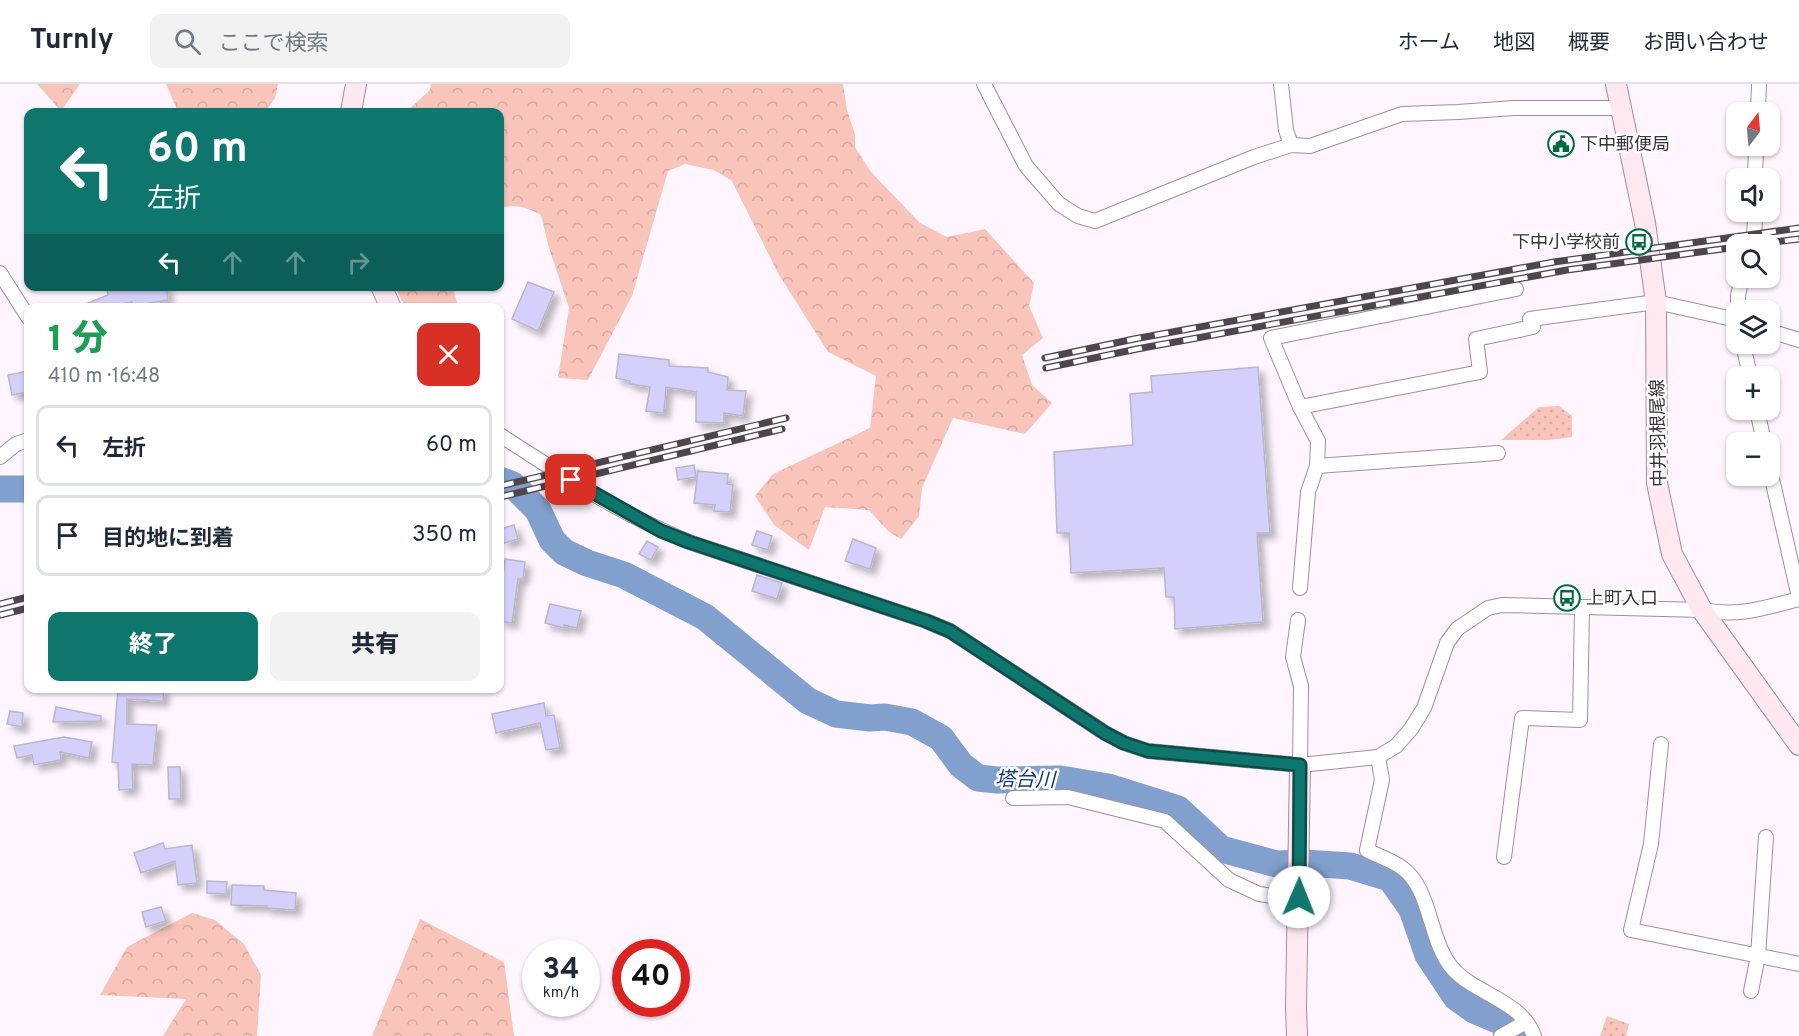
<!DOCTYPE html>
<html lang="ja">
<head>
<meta charset="utf-8">
<style>
  body { margin:0; font-family:Overpass,"Noto Sans JP",sans-serif; background:#f2f2f3; color:#1f2937; height:100vh; display:flex; flex-direction:column; font-size:22px; white-space:nowrap }
  * { box-sizing:border-box; margin:0 }
  p { font-size:20px; color:#747a83 }
  .icon { flex:none; width:33px; height:33px; fill:none; stroke:currentColor; stroke-width:2; stroke-linecap:round; stroke-linejoin:round }
  .map { position:relative; flex:1; overflow:hidden }
  .sheet { position:absolute; left:24px; top:219px; width:480px; height:390px; display:flex; flex-direction:column; background:#fff; border-radius:12px; box-shadow:0 2px 4px #0004 }
  .sheet>* { flex:none }
  .top-card { position:absolute; left:24px; top:24px; width:480px; height:183px; border-radius:12px; box-shadow:0 2px 4px #0004; background:#0f766e; color:#fff; overflow:hidden }
  .needle { width:39px; rotate:16deg }
  .fabs { position:absolute; left:1726px; top:18px; display:grid; gap:12px }
  .fabs a { display:grid; place-items:center; width:54px; height:54px; border-radius:12px; background:#fff; box-shadow:0 2px 4px #0004; font-size:30px }
  .speed { position:absolute; left:522px; top:855px; display:flex; gap:12px; font-size:30px; font-weight:700; text-align:center }
  .speed>* { display:grid; place-content:center; width:78px; height:78px; border-radius:50%; background:#fff; box-shadow:0 2px 4px #0004; line-height:1 }
  .speed small { font-size:15px; font-weight:400 }
  .speed .limit { border:9px solid #d22; background:#fff; color:#111 }
  .pin { position:absolute; display:grid; place-items:center; width:51px; height:51px; color:#fff; margin:-26px; border-radius:12px; box-shadow:0 3px 9px #0006 }
  .me { position:absolute; width:66px; margin:-33px; rotate:1deg; stroke-linejoin:round; filter:drop-shadow(0 0 4px #0008) }
  .turn { display:flex; align-items:center; gap:21px; height:126px; padding:0 24px; font-size:27px }
  .turn .icon { width:78px; height:78px; stroke-width:2.5 }
  .turn b { display:block; font-size:42px; line-height:51px }
  .lanes { display:flex; align-items:center; height:57px; padding:0 24px; background:#0003; justify-content:center; gap:30px; direction:ltr }
  .lanes .off { opacity:.35 }
  .round { display:grid; place-items:center; flex:none; width:63px; height:63px; border-radius:12px; background:#f2f2f3 }
  .overview { display:flex; align-items:center; justify-content:space-between; height:102px; padding:0 24px }
  h1 { font-size:36px; font-weight:800; line-height:45px; color:#1e9e55 }
  .button { display:flex; gap:12px; margin-top:auto; padding:12px 24px }
  .button a { flex:1; height:69px; border-radius:12px; background:#0f766e; color:#fff; font-size:24px; font-weight:800; line-height:69px; text-align:center }
  .button a+a { background:#f2f2f3; color:#1f2937 }
  ul { padding:0; list-style:none }
  li { display:flex; align-items:center; gap:18px; height:81px; margin:0 12px 9px; padding:0 12px; border:3px solid #e0e1e3; border-radius:12px }
  li div { flex:1 }
  li b { display:block; font-size:22px }
  li em { font-style:normal }
  header { display:flex; align-items:center; gap:36px; box-sizing:border-box; height:84px; padding:0 30px; background:#fff; border-bottom:2px solid #e0e1e3 }
  header strong { font-size:28px }
  nav { display:flex; gap:33px; margin-inline-start:auto; font-size:21px }
  .search { width:420px; height:54px; background:#f2f2f3; display:flex; align-items:center; gap:15px; box-sizing:border-box; padding:0 21px; border-radius:12px; color:#747a83; font-size:22px }
  .map>svg:first-child { display:block }
  .forest { fill:url(#forest-crowns) }
  .park { fill:url(#park-dots) }
  .lines { fill:none; stroke-linecap:round; stroke-linejoin:round }
  .river { stroke:#82a0ce; stroke-width:27 }
  .building { fill:#d5cffb; stroke:#b9b7c9; stroke-width:1.5; filter:url(#shadow) }
  .street-casing { stroke:#9d909e; stroke-width:16 }
  .secondary-casing { stroke:#9d909e; stroke-width:22 }
  .street { stroke:#fff; stroke-width:14 }
  .secondary { stroke:#ffe8f0; stroke-width:20 }
  .rail-casing { stroke:#4d474d; stroke-width:7 }
  .rail { stroke:#fff; stroke-width:4.5; stroke-dasharray:14; stroke-linecap:butt }
  .route-casing { stroke:#0a4d48; stroke-width:15 }
  .route { stroke:#0f766e; stroke-width:10 }
  .labels { text-anchor:middle; stroke-width:5; stroke-linejoin:round; paint-order:stroke }
  .poi-label { font-size:18px; fill:#383338; stroke:#fff; text-anchor:start }
  .street-label { font-size:18px; fill:#383338; stroke:#fff }
  .water-label { font-size:20px; font-style:italic; fill:#11386f; stroke:#fff }
</style>
</head>
<body>
<header>
<strong>Turnly</strong>
<div class="search"><svg class="icon" aria-label="search" viewBox="0 0 24 24"><circle cx="10" cy="10" r="6"/><path d="M15 15l6 6"/></svg>ここで検索</div>
<nav><a>ホーム</a><a>地図</a><a>概要</a><a>お問い合わせ</a></nav>
</header>
<div class="map">
<svg width="1799" height="952" viewBox="0 0 1799 952">
  <defs>
    <pattern id="forest-crowns" width="20" height="18" patternUnits="userSpaceOnUse" patternTransform="scale(1.5)"><rect width="20" height="18" fill="#f9c4b9"/><path d="M2 6a3 3 0 1 1 6 0M12 15a3 3 0 1 1 6 0" fill="none" stroke="#d6a9a0"/></pattern>
    <pattern id="park-dots" width="8" height="8" patternUnits="userSpaceOnUse" patternTransform="scale(1.5)"><rect width="8" height="8" fill="#f9c4b9"/><path d="M2 2h.1M6 6h.1" fill="none" stroke="#d6a9a0" stroke-width="1.8" stroke-linecap="round"/></pattern>
    <filter id="shadow"><feDropShadow dx="5.5" dy="5.5" stdDeviation="3" flood-color="#0004"/></filter>
  </defs>
  <rect width="100%" height="100%" fill="#fef5fe"/>
  <g class="forest">
    <path d="M37,0H80L61,27Z"/>
    <path d="M166,0H278L275,14L265,28H175L176,23Z"/>
    <path d="M431,0H843L847,26L855,50V63L871,88L920,139L947,153L985,145L1034,199L1029,222L1043,254L1022,271L1032,301L1052,319L1025,350L953,334L922,404L919,432L901,455L888,447L869,426L825,423L809,466L774,441L755,412L773,390L870,344L876,292L828,268L779,191L732,97L714,86L685,80L668,87L632,212L588,296L558,294L569,224L549,164L541,131C527,123 516,120 500,124V28H406L430,6Z"/>
    <path d="M395,203H453L458,223H405Z"/>
    <path d="M192,829L215,836L244,860L261,891L257,952H163L186,915L100,911L127,863Z"/>
    <path d="M420,835L504,878L514,952H372Z"/>
  </g>
  <g class="park">
    <path d="M1559,322L1572,332V353L1549,356H1501L1539,323Z"/>
    <path d="M1607,932L1629,940L1626,952H1600Z"/>
  </g>
  <g class="lines">
    <g class="river">
      <path d="M500,396L513,401L538,426L552,456L564,468L587,479L624,491L705,533L808,617L836,630L870,634L885,633L912,638L941,654L961,681L978,694L997,696L1061,695L1108,703L1178,725L1221,765L1277,780L1305,779L1350,782L1390,794L1412,825L1428,871L1456,913L1474,926L1500,937L1512,952"/>
      <path d="M0,405H28"/>
    </g>
  </g>
  <g class="building">
    <path d="M528,198L554,208L538,247L512,235Z"/>
    <path d="M106,202H166L168,216L133,222L132,218L102,224H81V222L108,211Z"/>
    <path d="M619,270L669,276V282L708,284V288L728,293L727,306L746,307L743,332L724,329V339L696,338V308L666,303L664,329L646,327L650,303L630,300V297L616,294Z"/>
    <path d="M1258,283L1270,449H1257L1263,538L1175,545L1174,513H1166L1164,484L1071,489L1069,449H1057L1054,368L1133,361L1130,310L1152,308L1151,292Z"/>
    <path d="M28,287V308L12,311L8,291Z"/>
    <path d="M694,381L696,393L678,396L676,384Z"/>
    <path d="M698,387L728,390L727,400L733,401L730,428L714,427L715,421L694,419Z"/>
    <path d="M514,441L518,455L504,459L500,445Z"/>
    <path d="M757,447L772,452L768,466L752,461Z"/>
    <path d="M853,455L876,464L870,485L845,477Z"/>
    <path d="M647,457L658,463L651,476L639,470Z"/>
    <path d="M505,475L525,478L523,495H518L512,539L500,537V513Z"/>
    <path d="M757,491L782,499L777,515L752,507Z"/>
    <path d="M550,520L581,527L577,544L564,541V544L545,539Z"/>
    <path d="M118,604H164L163,617L127,615V640L157,641L153,681L132,680L133,705L119,706L118,679L112,678Z"/>
    <path d="M544,619L546,632L554,631L560,664L546,666L540,639L496,649L492,630Z"/>
    <path d="M56,623L101,632V637L53,638Z"/>
    <path d="M10,627L23,629L22,643L7,640Z"/>
    <path d="M64,653L92,658L89,674L60,668L61,676L34,681L32,671L17,674L14,662Z"/>
    <path d="M168,683H180L181,715H169Z"/>
    <path d="M163,759L165,765L192,761L197,799L178,801L175,777L141,789L134,769Z"/>
    <path d="M207,797L227,798L226,810L207,809Z"/>
    <path d="M232,801L264,802V806L296,809L295,826L267,824V822L231,821Z"/>
    <path d="M161,823L166,837L146,843L142,828Z"/>
  </g>
  <g class="lines">
    <g class="street-casing">
      <g id="street">
        <path d="M984,0L1026,82L1059,120L1078,132L1095,137L1254,73L1291,61L1310,62L1402,30L1458,28L1514,24H1620"/>
        <path d="M1281,0L1286,46L1291,61"/>
        <path d="M1758,28L1759,0"/>
        <path d="M1755,94L1756,62"/>
        <path d="M1754,160L1755,128"/>
        <path d="M0,189L28,233"/>
        <path d="M1738,226V211L1742,194"/>
        <path d="M1530,235L1656,218L1737,236"/>
        <path d="M1770,247L1799,256"/>
        <path d="M1743,260L1750,292"/>
        <path d="M1300,323L1480,288L1476,255L1533,243"/>
        <path d="M1757,326L1764,358"/>
        <path d="M500,351C560,390 622,431 689,458L926,537L950,547L1105,649L1124,659L1148,667L1300,681L1378,673L1396,662L1411,645L1424,624L1447,559L1457,545L1488,524L1502,521L1702,526C1740,533 1763,524 1799,515"/>
        <path d="M0,373L16,360L28,356"/>
        <path d="M1317,382L1498,369"/>
        <path d="M1770,386L1799,513"/>
        <path d="M1300,504L1308,408L1317,382L1318,357L1300,323L1271,254L1516,205"/>
        <path d="M1298,536L1293,573L1301,602L1300,681"/>
        <path d="M1661,660L1651,760L1631,846L1799,880"/>
        <path d="M1378,673L1382,696L1367,766C1378,772 1391,776 1401,783C1432,804 1428,857 1453,885C1475,910 1522,917 1534,952"/>
        <path d="M1013,714L1068,713L1165,737L1229,796L1259,810L1273,812L1299,813"/>
        <path d="M1504,773L1522,634L1580,636L1582,525"/>
        <path d="M1751,907L1758,872L1766,753"/>
        <path d="M1501,952L1526,938"/>
      </g>
    </g>
    <g class="secondary-casing">
      <g id="secondary">
        <path d="M1616,0L1645,139L1656,218L1657,399L1672,470L1702,526L1799,661"/>
        <path d="M351,28L356,0"/>
        <path d="M381,202L391,224"/>
        <path d="M1297,952L1296,923L1300,681"/>
      </g>
    </g>
    <use href="#street" class="street"/>
    <use href="#secondary" class="secondary"/>
    <g class="rail-casing">
      <g id="rail">
        <path d="M1757,160L1799,155"/>
        <path d="M1045,274L1134,255L1554,178L1799,144"/>
        <path d="M1046,284L1137,265L1567,186L1737,163"/>
        <path d="M500,402L786,334"/>
        <path d="M500,413L782,345"/>
        <path d="M0,520L28,513"/>
        <path d="M0,531L28,524"/>
      </g>
    </g>
    <use href="#rail" class="rail"/>
  </g>
  <g class="lines">
    <g class="route-casing">
      <path id="route" d="M571,396L661,447L689,458L926,537L950,547L1105,649L1124,659L1148,667L1300,681L1299,813"/>
    </g>
    <use href="#route" class="route"/>
  </g>
  <defs>
    <g id="civic-ring" transform="scale(1.35)"><circle r="9.5" fill="#fff" stroke="#006940" stroke-width="1.5"/><path d="M-.6-6.5H3V-4.5H.6V-3L4-1V1h2V6H-6V1h2V-1L-.6-3ZM-1.2 2.5V6h2.4V2.5Z" fill="#006940"/></g>
    <g id="bus-ring" transform="scale(1.35)"><circle r="9.5" fill="#fff" stroke="#006940" stroke-width="1.5"/><path d="M-5-6H5V4H4V6H2V4H-2V6H-4V4H-5ZM-3.5-4V0h7V-4ZM-3.5 1.2v1.5H-2V1.2ZM2 1.2v1.5H3.5V1.2Z" fill="#006940"/></g>
  </defs>
  <g fill-rule="evenodd">
    <use href="#civic-ring" x="1561" y="60"/>
    <use href="#bus-ring" x="1639" y="158"/>
    <use href="#bus-ring" x="1567" y="514"/>
  </g>
  <g class="labels">
    <g class="poi-label">
      <text x="1580" y="66">下中郵便局</text>
      <text x="1620" y="164" text-anchor="end">下中小学校前</text>
      <text x="1586" y="520">上町入口</text>
    </g>
    <g class="street-label">
      <text transform="translate(1658 349) rotate(-91)" y="6">中井羽根尾線</text>
    </g>
    <g class="water-label">
      <text transform="translate(1025 695) rotate(1)" y="7">塔台川</text>
    </g>
  </g>
</svg>
<div class="fabs">
<a><svg class="needle" viewBox="-14 -14 28 28"><path d="M0-13l5 13h-10z" fill="#e53935"/><path d="M0 13l5-13h-10z" fill="#747a83"/></svg></a>
<a><svg class="icon" aria-label="sound" viewBox="0 0 24 24"><path d="M4 9h4l5-4v14l-5-4H4zM17 9q2 3 0 6"/></svg></a>
<a><svg class="icon" aria-label="search" viewBox="0 0 24 24"><circle cx="10" cy="10" r="6"/><path d="M15 15l6 6"/></svg></a>
<a><svg class="icon" aria-label="layers" viewBox="0 0 24 24"><path d="M12 4l9 5-9 5-9-5zM3 14l9 5 9-5"/></svg></a>
<a>+</a>
<a>−</a>
</div>
<div class="speed"><div>34<small>km/h</small></div><div class="limit">40</div></div>
<div class="pin" style="left:571px;top:396px;background:#d93025"><svg class="icon" aria-label="arrive" viewBox="0 0 24 24"><path d="M6 21V4h12l-3 4 3 4H6"/></svg></div>
<svg class="me" style="left:1299px;top:813px" viewBox="-20 -20 40 40"><circle r="19" fill="#fff"/><path d="M0-13L10 11 0 6-10 11z" fill="#0f766e"/></svg>
<div class="top-card">
<div class="turn"><svg class="icon" aria-label="left" viewBox="0 0 24 24"><path d="M17 20v-9H6M10 6l-5 5 5 5"/></svg><div><b>60 m</b>左折</div></div>
<div class="lanes"><svg class="icon" aria-label="left" viewBox="0 0 24 24"><path d="M17 20v-9H6M10 6l-5 5 5 5"/></svg><svg class="icon off" aria-label="ahead" viewBox="0 0 24 24"><path d="M12 20V5M6 11l6-6 6 6"/></svg><svg class="icon off" aria-label="ahead" viewBox="0 0 24 24"><path d="M12 20V5M6 11l6-6 6 6"/></svg><svg class="icon off" aria-label="right" viewBox="0 0 24 24"><path d="M7 20v-9h11M14 6l5 5-5 5"/></svg></div>
</div>
<section class="sheet">
<div class="overview"><div><h1>1 分</h1><p>410 m · 16:48</p></div><a class="round" style="background:#d93025;color:#fff"><svg class="icon" aria-label="close" viewBox="0 0 24 24"><path d="M6 6l12 12M18 6L6 18"/></svg></a></div>
<ul>
<li><svg class="icon" aria-label="left" viewBox="0 0 24 24"><path d="M17 20v-9H6M10 6l-5 5 5 5"/></svg><div><b>左折</b></div><em>60 m</em></li>
<li><svg class="icon" aria-label="arrive" viewBox="0 0 24 24"><path d="M6 21V4h12l-3 4 3 4H6"/></svg><div><b>目的地に到着</b></div><em>350 m</em></li>
</ul>
<div class="button"><a>終了</a><a>共有</a></div>
</section>
</div>
</body>
</html>
